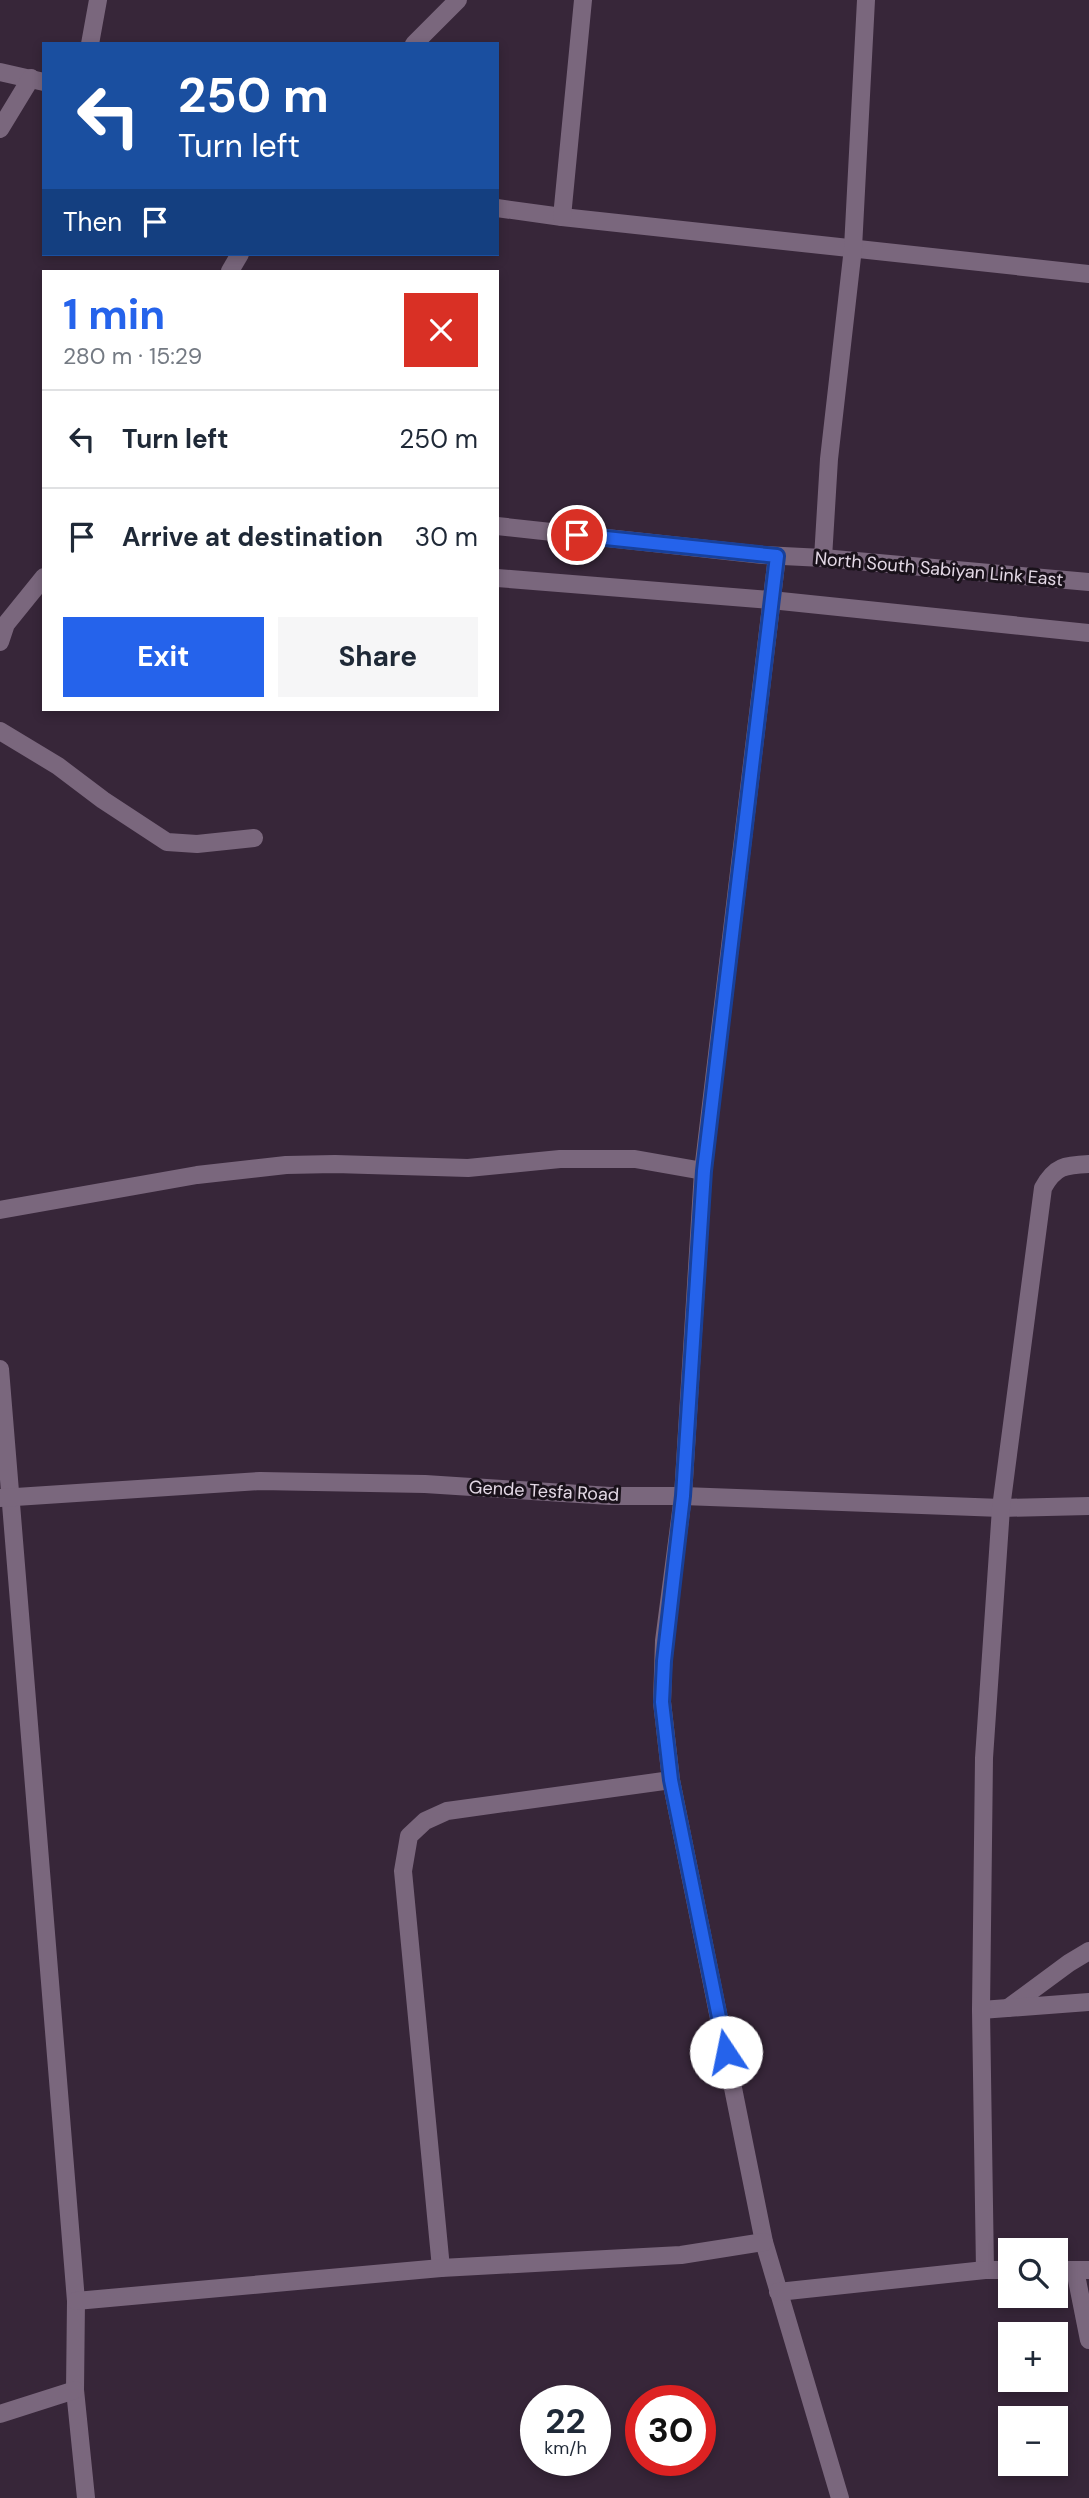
<!DOCTYPE html>
<html lang="en">
<head>
<meta charset="utf-8">
<style>
  body { margin:0; font-family:"DM Sans",sans-serif; background:#f6f6f7; color:#1f2937; height:100vh; display:flex; flex-direction:column; font-size:26px; white-space:nowrap }
  * { box-sizing:border-box; margin:0 }
  p { font-size:23px; color:#747a83 }
  .icon { flex:none; width:38px; height:38px; fill:none; stroke:currentColor; stroke-width:2; stroke-linecap:round; stroke-linejoin:round }
  .map { position:relative; flex:1; overflow:hidden }
  .details { position:absolute; left:42px; top:270px; width:457px; height:441px; display:flex; flex-direction:column; background:#fff; border-radius:0px; box-shadow:0 4px 10px #0003 }
  .details>* { flex:none }
  .top-card { position:absolute; left:42px; top:42px; width:457px; height:214px; border-radius:0px; box-shadow:0 4px 10px #0003; background:#1a4fa0; color:#fff; overflow:hidden }
  .fabs { position:absolute; left:998px; top:2238px; display:grid; gap:14px }
  .fabs a { display:grid; place-items:center; width:70px; height:70px; border-radius:0px; background:#fff; box-shadow:0 4px 10px #0003; font-size:35px }
  .speed { position:absolute; left:520px; top:2385px; display:flex; gap:14px; font-size:35px; font-weight:700; text-align:center }
  .speed>* { display:grid; place-content:center; width:91px; height:91px; border-radius:50%; background:#fff; box-shadow:0 4px 10px #0003; line-height:1 }
  .speed small { font-size:18px; font-weight:400 }
  .speed .limit { border:10px solid #d22; background:#fff; color:#111 }
  .pin { position:absolute; display:grid; place-items:center; width:60px; height:60px; color:#fff; margin:-30px; border:4px solid #fff; border-radius:50%; box-shadow:0 2px 7px #0007 }
  .me { position:absolute; width:77px; margin:-38px; rotate:349deg; stroke-linejoin:round; filter:drop-shadow(0 0 5px #0008) }
  .turn { display:flex; align-items:center; gap:24px; height:147px; padding:0 21px; font-size:32px }
  .turn .icon { width:91px; height:91px; stroke-width:2.5 }
  .turn b { display:block; font-size:49px; line-height:60px }
  .then { display:flex; align-items:center; height:66px; padding:0 21px; background:#0003; gap:14px; font-size:26px }
  .round { display:grid; place-items:center; flex:none; width:74px; height:74px; border-radius:0px; background:#f6f6f7 }
  .head { display:flex; align-items:center; justify-content:space-between; height:119px; padding:0 21px }
  h1 { font-size:42px; font-weight:700; line-height:52px; color:#2563eb }
  .action { display:flex; gap:14px; margin-top:auto; padding:14px 21px }
  .action a { flex:1; height:80px; border-radius:0px; background:#2563eb; color:#fff; font-size:28px; font-weight:700; line-height:80px; text-align:center }
  .action a+a { background:#f6f6f7; color:#1f2937 }
  ul { padding:0; list-style:none }
  li { display:flex; align-items:center; gap:21px; height:98px; padding:0 21px; border-top:2px solid #e0e1e3 }
  li div { flex:1 }
  li b { display:block; font-size:26px }
  li em { font-style:normal }
  .map>svg:first-child { display:block }
  .lines { fill:none; stroke-linecap:round; stroke-linejoin:round }
  .minor { stroke:#7a677d; stroke-width:18 }
  .route-casing { stroke:#184099; stroke-width:18 }
  .route { stroke:#2563eb; stroke-width:12 }
  .labels { text-anchor:middle; stroke-width:6; stroke-linejoin:round; paint-order:stroke }
  .street-label { font-size:18px; fill:#e4d9e6; stroke:#1a121b }
</style>
</head>
<body>
<div class="map">
<svg width="1089" height="2498" viewBox="0 0 1089 2498">
  <rect width="100%" height="100%" fill="#372639"/>
  <g class="lines">
    <g class="minor">
      <path d="M90,44L98,0"/>
      <path d="M414,44L458,0"/>
      <path d="M0,72L44,82"/>
      <path d="M0,129L31,78"/>
      <path d="M497,208L562,217L1089,274"/>
      <path d="M562,217L583,0"/>
      <path d="M230,271L240,254"/>
      <path d="M497,526L763,555L823,558L1089,582"/>
      <path d="M777,556L703,1171L683,1496L664,1641L662,1702L671,1780L764,2242L840,2498"/>
      <path d="M823,558L829,459L853,248L866,0"/>
      <path d="M497,578L771,600L1089,633"/>
      <path d="M0,642L6,624L44,577"/>
      <path d="M0,731L58,766L103,800L167,842L197,844L254,838"/>
      <path d="M0,1210L197,1175L286,1165L335,1164L468,1168L560,1159H635L703,1171"/>
      <path d="M0,1369L76,2301L75,2390L86,2498"/>
      <path d="M0,1498L260,1481L425,1484L610,1496H683L1001,1508L1089,1506"/>
      <path d="M1008,2008L1069,1963L1089,1951"/>
      <path d="M981,2010L1089,2002"/>
      <path d="M441,2268L403,1871L409,1836L425,1821L447,1811L671,1780"/>
      <path d="M985,2270L981,2010L984,1758L1001,1508L1043,1188C1055,1166 1065,1165 1089,1164"/>
      <path d="M1055,2270H1089"/>
      <path d="M1075,2270L1089,2340"/>
      <path d="M778,2292L985,2270H1010"/>
      <path d="M76,2301L441,2268L681,2255L764,2242"/>
      <path d="M0,2414L75,2390"/>
    </g>
  </g>
  <g class="lines">
    <g class="route-casing">
      <path id="route" d="M577,535L777,556L704,1171L683,1496L664,1661L662,1702L671,1780L726,2052"/>
    </g>
    <use href="#route" class="route"/>
  </g>
  <g class="labels">
    <g class="street-label">
      <text transform="translate(939 569) rotate(5)" y="6">North South Sabiyan Link East</text>
      <text transform="translate(544 1491) rotate(3)" y="6">Gende Tesfa Road</text>
    </g>
  </g>
</svg>
<div class="fabs">
<a><svg class="icon" aria-label="search" viewBox="0 0 24 24"><circle cx="10" cy="10" r="6"/><path d="M15 15l6 6"/></svg></a>
<a>+</a>
<a>−</a>
</div>
<div class="speed"><div>22<small>km/h</small></div><div class="limit">30</div></div>
<div class="pin" style="left:577px;top:535px;background:#d93025"><svg class="icon" aria-label="arrive" viewBox="0 0 24 24"><path d="M6 21V4h12l-3 4 3 4H6"/></svg></div>
<svg class="me" style="left:726px;top:2052px" viewBox="-20 -20 40 40"><circle r="19" fill="#fff"/><path d="M0-13L10 11 0 6-10 11z" fill="#2563eb"/></svg>
<div class="top-card">
<div class="turn"><svg class="icon" aria-label="left" viewBox="0 0 24 24"><path d="M17 20v-9H6M10 6l-5 5 5 5"/></svg><div><b>250 m</b>Turn left</div></div>
<div class="then">Then<svg class="icon" aria-label="arrive" viewBox="0 0 24 24"><path d="M6 21V4h12l-3 4 3 4H6"/></svg></div>
</div>
<section class="details">
<div class="head"><div><h1>1 min</h1><p>280 m · 15:29</p></div><a class="round" style="background:#d93025;color:#fff"><svg class="icon" aria-label="close" viewBox="0 0 24 24"><path d="M6 6l12 12M18 6L6 18"/></svg></a></div>
<ul>
<li><svg class="icon" aria-label="left" viewBox="0 0 24 24"><path d="M17 20v-9H6M10 6l-5 5 5 5"/></svg><div><b>Turn left</b></div><em>250 m</em></li>
<li><svg class="icon" aria-label="arrive" viewBox="0 0 24 24"><path d="M6 21V4h12l-3 4 3 4H6"/></svg><div><b>Arrive at destination</b></div><em>30 m</em></li>
</ul>
<div class="action"><a>Exit</a><a>Share</a></div>
</section>
</div>
</body>
</html>
